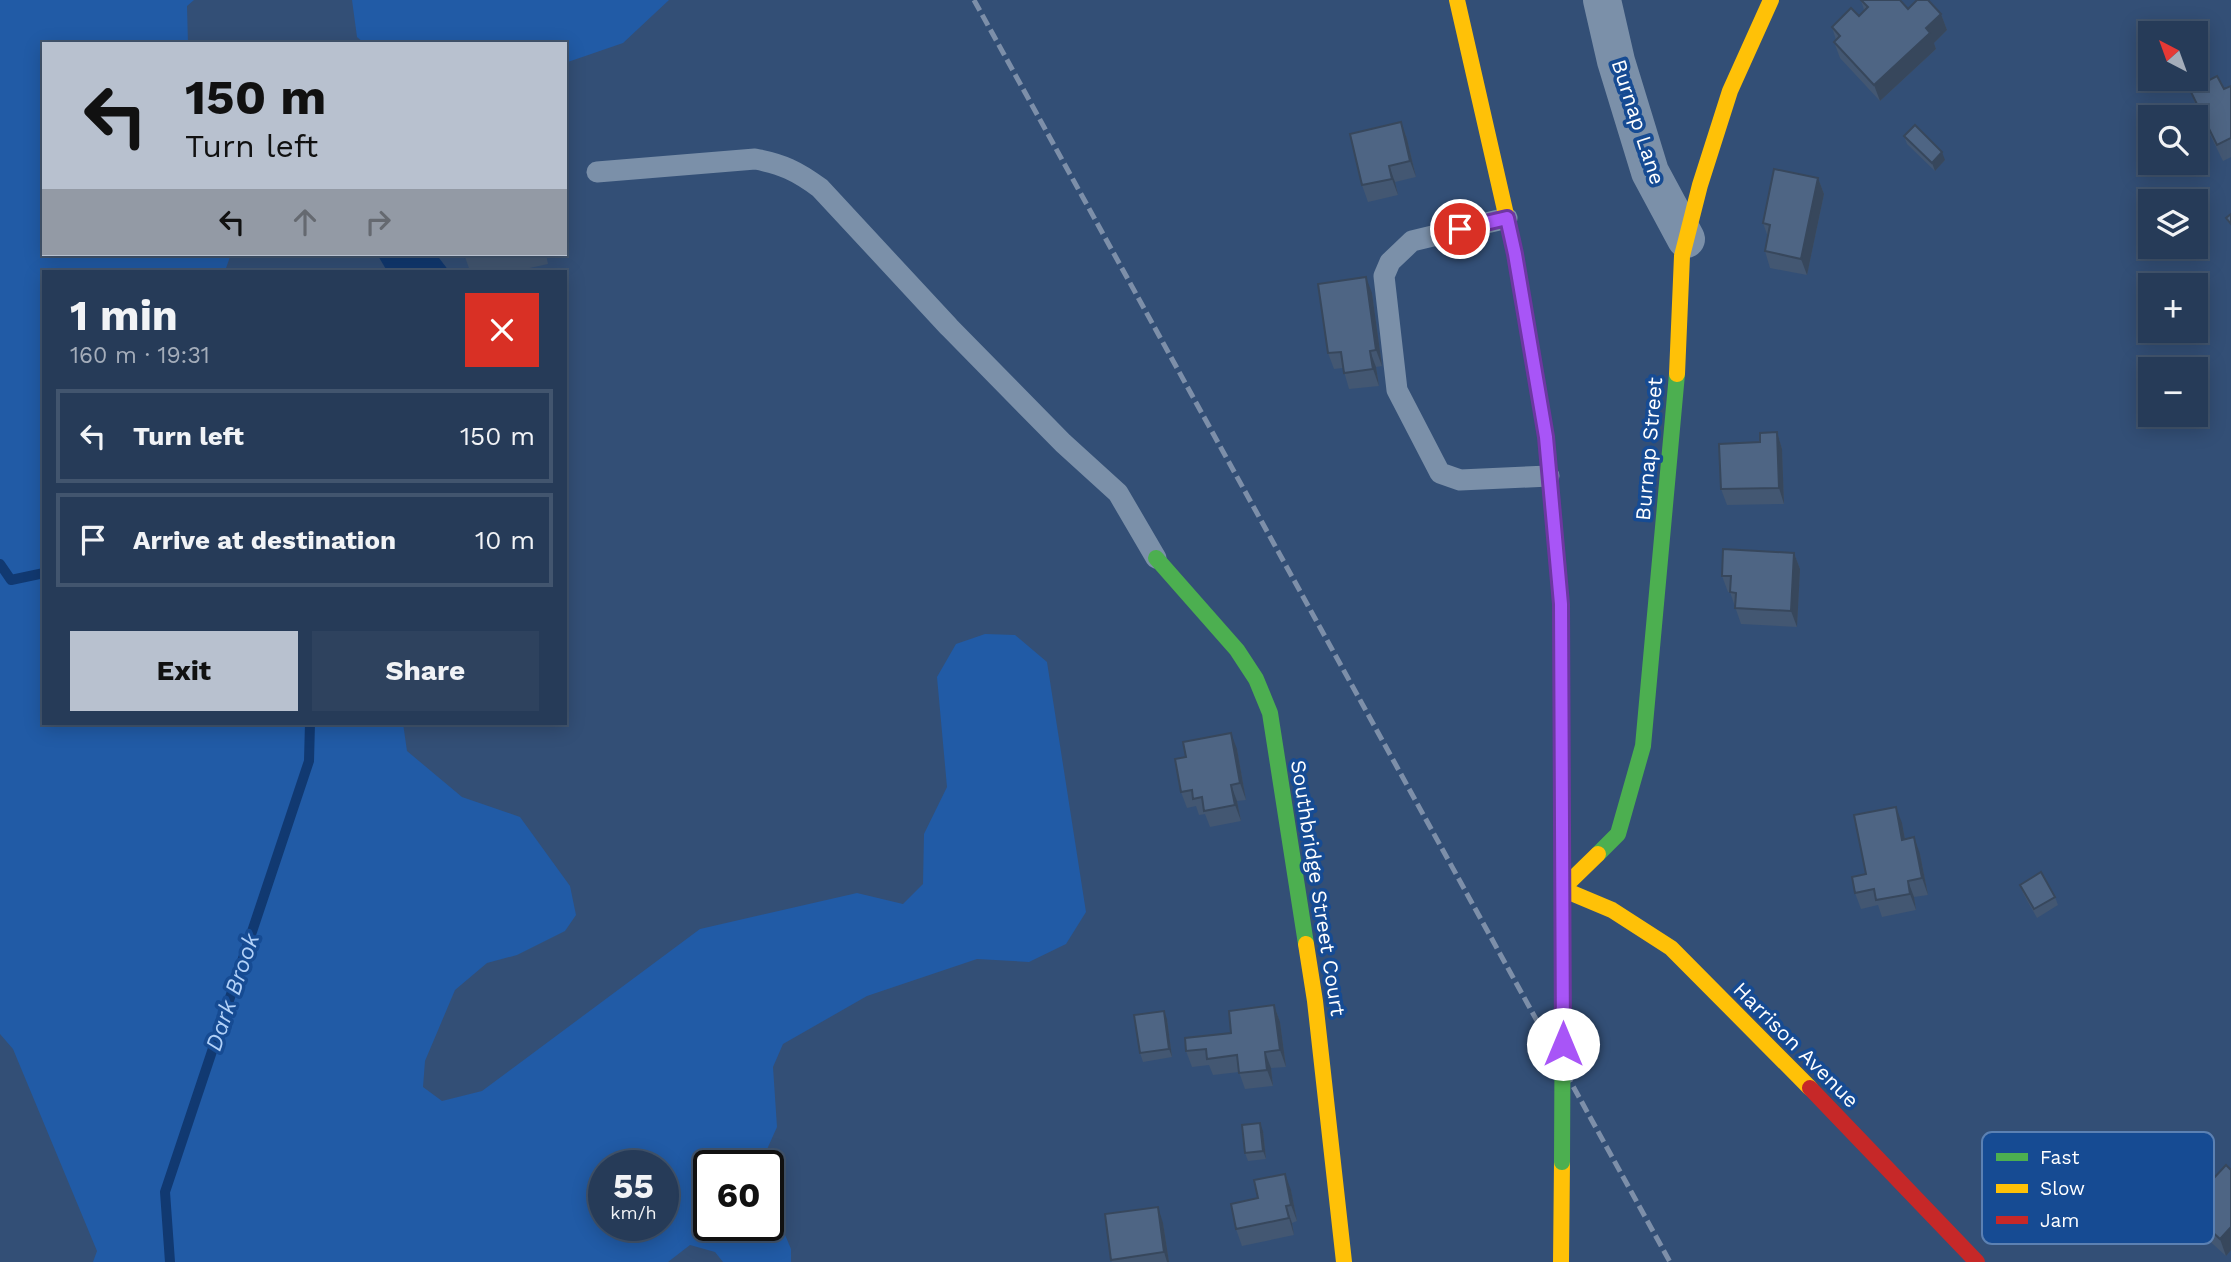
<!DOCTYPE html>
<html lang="en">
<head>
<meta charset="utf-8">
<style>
  body { margin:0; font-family:"Work Sans",sans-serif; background:#2e425e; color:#f1f3f6; height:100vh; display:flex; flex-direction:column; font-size:26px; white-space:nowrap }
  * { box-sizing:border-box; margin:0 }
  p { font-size:23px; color:#a4adba }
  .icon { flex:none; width:38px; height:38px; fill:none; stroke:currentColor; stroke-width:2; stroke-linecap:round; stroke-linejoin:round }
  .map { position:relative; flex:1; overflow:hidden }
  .drawer { position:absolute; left:42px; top:270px; width:525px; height:455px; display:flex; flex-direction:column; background:#263b58; border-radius:0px; box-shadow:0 4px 18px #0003,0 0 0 2px #42556e }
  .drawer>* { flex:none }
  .guide { position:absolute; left:42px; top:42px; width:525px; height:214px; border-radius:0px; box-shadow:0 4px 18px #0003,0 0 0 2px #42556e; background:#b8c1cf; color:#111; overflow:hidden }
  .needle { width:46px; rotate:319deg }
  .buttons { position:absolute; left:2138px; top:21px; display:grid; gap:14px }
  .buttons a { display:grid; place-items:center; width:70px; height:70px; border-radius:0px; background:#263b58; box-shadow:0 4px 18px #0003,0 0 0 2px #42556e; font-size:35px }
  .speed { position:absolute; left:588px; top:1150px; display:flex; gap:14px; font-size:35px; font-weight:700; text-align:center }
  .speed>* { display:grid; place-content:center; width:91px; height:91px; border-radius:50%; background:#263b58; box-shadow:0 4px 18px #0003,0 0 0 2px #42556e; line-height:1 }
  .speed small { font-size:18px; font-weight:400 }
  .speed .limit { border:4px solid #111; border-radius:10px; background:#fff; color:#111 }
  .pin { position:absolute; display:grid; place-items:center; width:60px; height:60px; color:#fff; margin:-30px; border:4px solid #fff; border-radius:50%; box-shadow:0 2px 7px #0007 }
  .me { position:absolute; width:77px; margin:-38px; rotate:0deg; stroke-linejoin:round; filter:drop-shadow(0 0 5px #0008) }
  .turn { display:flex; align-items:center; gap:24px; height:147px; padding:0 28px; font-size:32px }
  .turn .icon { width:91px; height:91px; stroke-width:2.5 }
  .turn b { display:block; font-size:49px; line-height:60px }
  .lanes { display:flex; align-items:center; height:66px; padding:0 28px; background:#0003; justify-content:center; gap:35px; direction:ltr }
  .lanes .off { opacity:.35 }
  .round { display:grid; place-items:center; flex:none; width:74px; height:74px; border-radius:0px; background:#2e425e }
  .headline { display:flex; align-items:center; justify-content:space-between; height:119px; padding:0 28px }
  h1 { font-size:42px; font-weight:700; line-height:52px }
  .action { display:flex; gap:14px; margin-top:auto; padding:14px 28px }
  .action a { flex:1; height:80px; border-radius:0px; background:#b8c1cf; color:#111; font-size:28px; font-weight:700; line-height:80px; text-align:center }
  .action a+a { background:#2e425e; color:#f1f3f6 }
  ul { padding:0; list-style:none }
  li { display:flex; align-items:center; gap:21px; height:94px; margin:0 14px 10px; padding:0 14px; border:4px solid #42556e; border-radius:0px }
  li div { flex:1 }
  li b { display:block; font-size:26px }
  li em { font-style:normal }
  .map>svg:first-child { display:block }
  .green { fill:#215ba6; fill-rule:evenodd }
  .water { fill:#113971 }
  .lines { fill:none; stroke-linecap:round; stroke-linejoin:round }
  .stream { stroke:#113971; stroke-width:10 }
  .lane { stroke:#7b90a9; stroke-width:21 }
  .street { stroke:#7b90a9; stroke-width:38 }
  .fast { stroke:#4caf50; stroke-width:16 }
  .slow { stroke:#ffc107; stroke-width:16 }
  .jam { stroke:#c62828; stroke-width:16 }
  .rail { stroke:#7d8fa9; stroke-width:5; stroke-dasharray:12 5; stroke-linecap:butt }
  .fast-bridge { stroke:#4caf50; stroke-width:16 }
  .wall { fill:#435772 }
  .shaded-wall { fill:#37475c }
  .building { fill:#4e6584; stroke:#37475c; stroke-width:2 }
  .route-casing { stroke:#6d37a1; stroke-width:18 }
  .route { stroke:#a855f7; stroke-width:12 }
  .labels { text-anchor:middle; stroke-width:7; stroke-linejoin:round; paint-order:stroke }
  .street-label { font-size:21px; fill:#fff; stroke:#164b93 }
  .water-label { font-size:23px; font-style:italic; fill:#b2d1f8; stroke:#164b93 }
  .key { fill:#164b93; stroke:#5c81b3; stroke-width:2 }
  .key-label { font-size:19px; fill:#fff }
</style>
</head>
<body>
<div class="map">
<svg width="2231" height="1262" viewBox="0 0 2231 1262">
  <rect width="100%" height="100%" fill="#334f76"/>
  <g class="green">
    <path d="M0,0H194L187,6L188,44H44V254H231L225,271H44V723H403L407,751L462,797L520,817L570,886L576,915L565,931L517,955L487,963L455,990L425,1061L423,1087L442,1101L482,1091L700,929L857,893L903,904L923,884L924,834L947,787L937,677L956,644L985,634L1015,635L1047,662L1086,912L1066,944L1029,962L977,959L867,996L783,1044L773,1067L777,1127L760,1165L709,1166V1225H768V1194L791,1249V1262H723L715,1252L690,1245L668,1262H93L97,1251L13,1049L0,1034ZM604,1166H663V1225H604Z"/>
    <path d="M352,0H669L623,43L565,63V44H365L357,37Z"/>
  </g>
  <path class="water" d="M377,254H436L449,271H387Z"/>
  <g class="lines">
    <g class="stream">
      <path d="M0,564L11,580L44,573"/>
      <path d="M170,1262L165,1192L309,761L310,723"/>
    </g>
    <g class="lane">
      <path d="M597,172L755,159C782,164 797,171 820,188L949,327L1063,443L1118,493L1156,558"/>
      <path d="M1507,218L1412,241L1390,262L1384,276L1397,390L1440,473L1460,480L1549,476"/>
    </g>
    <path class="street" d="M1602,0L1616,61L1650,172L1686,239"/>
    <g class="fast">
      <path d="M1156,558L1237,650L1256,679L1270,713L1306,944"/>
      <path d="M1562,835L1563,947"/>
      <path d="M1598,854L1618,834L1643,746L1677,374"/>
    </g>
    <g class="slow">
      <path d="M1457,0L1515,254L1546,437L1557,558"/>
      <path d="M1677,374L1682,256L1700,185L1730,91L1771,0"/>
      <path d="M1598,854L1562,889L1612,910L1671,948L1810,1088"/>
      <path d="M1306,944L1315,1001L1344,1262"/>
      <path d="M1561,1262L1562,1162"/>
    </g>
    <g class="jam">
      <path d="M1557,558L1561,604L1562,835"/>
      <path d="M1810,1088L1977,1262"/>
    </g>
    <path class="rail" d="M974,0L1670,1262"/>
    <path class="fast-bridge" d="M1562,1162L1563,947"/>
  </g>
  <g class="wall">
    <path d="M1861,0L1941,14L1947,30L1934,43L1936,49L1880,101L1840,58L1834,42L1836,40L1832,27L1859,16L1864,10Z"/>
    <path d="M2231,86V157L2223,161L2196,106L2190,90L2224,89Z"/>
    <path d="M1401,122L1407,139L1416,177L1395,182L1398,195L1368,202L1362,185Z"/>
    <path d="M1904,136L1945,160L1935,171L1907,144Z"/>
    <path d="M1818,178L1824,194L1807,275L1770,268L1765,251L1768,237L1763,223Z"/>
    <path d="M464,254H546L548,264L516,271H470Z"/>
    <path d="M1372,293L1382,366L1376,367L1379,386L1349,389L1343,368L1334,369L1328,353Z"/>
    <path d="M1777,432L1782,449L1784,504L1727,505L1721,489L1760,442Z"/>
    <path d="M1794,553L1800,569L1797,627L1741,624L1730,592H1728L1722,576Z"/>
    <path d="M1237,749L1246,800L1237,801L1241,821L1210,827L1205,814L1199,815L1196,806L1187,808L1181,792Z"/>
    <path d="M1902,823L1905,839L1920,854L1928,895L1914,897L1916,910L1882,917L1878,905L1861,909L1855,893L1866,874Z"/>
    <path d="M2020,885L2055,897L2058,905L2037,918L2023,893Z"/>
    <path d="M1274,1005L1280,1022L1286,1067L1271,1068L1273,1086L1245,1089L1239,1072L1213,1075L1209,1065L1192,1067L1186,1051L1231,1033Z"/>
    <path d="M1167,1019L1172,1057L1143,1062L1140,1053Z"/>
    <path d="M1263,1131L1266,1159L1248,1161L1245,1153Z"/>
    <path d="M2231,1170V1250L2226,1256L2192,1225L2186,1208Z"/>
    <path d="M1291,1190L1297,1221L1292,1223L1294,1235L1242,1246L1236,1229Z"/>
    <path d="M1163,1223L1169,1262H1112L1111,1260Z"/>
  </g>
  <g class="shaded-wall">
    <path d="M1941,14L1947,30L1934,43L1936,49L1880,101L1874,85L1926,28Z"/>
    <path d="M1401,122L1407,139L1416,177L1410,161Z"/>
    <path d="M1942,152L1945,160L1935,171L1932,163Z"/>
    <path d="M1389,166L1395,182L1398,195L1392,179Z"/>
    <path d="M1818,178L1824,194L1807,275L1801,259Z"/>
    <path d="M1366,277L1372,293L1382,366L1376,350Z"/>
    <path d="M1370,351L1376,367L1379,386L1373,369Z"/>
    <path d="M1777,432L1782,449L1784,504L1779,488Z"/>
    <path d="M1794,553L1800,569L1797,627L1791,611Z"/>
    <path d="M1231,733L1237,749L1246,800L1240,783Z"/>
    <path d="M1231,785L1237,801L1241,821L1235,805Z"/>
    <path d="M1896,807L1902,823L1908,856L1902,840Z"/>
    <path d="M1914,837L1920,854L1928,895L1922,878Z"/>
    <path d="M1908,881L1914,897L1916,910L1910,894Z"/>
    <path d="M1274,1005L1280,1022L1286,1067L1280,1050Z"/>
    <path d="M1164,1011L1167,1019L1172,1057L1169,1049Z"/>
    <path d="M1265,1052L1271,1068L1273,1086L1267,1070Z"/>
    <path d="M1260,1123L1263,1131L1266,1159L1263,1151Z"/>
    <path d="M1285,1174L1291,1190L1297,1221L1291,1205Z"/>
    <path d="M1286,1206L1292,1223L1294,1235L1289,1218Z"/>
    <path d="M1158,1207L1163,1223L1169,1262H1167L1164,1252Z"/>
    <path d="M2231,1227V1250L2226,1256L2220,1239Z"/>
  </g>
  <g class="building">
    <path d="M1861,0H1900L1908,9L1917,0H1928L1941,14L1926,28L1930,33L1874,85L1834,42L1840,36L1832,27L1851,8L1859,16L1868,7Z"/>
    <path d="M2217,76L2224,89L2231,86V138L2217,145L2190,90Z"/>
    <path d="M1401,122L1410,161L1389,166L1392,179L1362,185L1350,134Z"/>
    <path d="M1915,125L1942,152L1932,163L1904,136Z"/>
    <path d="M1774,169L1818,178L1801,259L1765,251L1770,225L1763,223Z"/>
    <path d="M2231,214V224L2226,218Z"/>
    <path d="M464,254H480L465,257Z"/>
    <path d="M1366,277L1376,350L1370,351L1373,369L1344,373L1341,352L1328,353L1318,284Z"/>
    <path d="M1777,432L1779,488L1721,489L1719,444L1760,442V433Z"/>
    <path d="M1723,549L1794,553L1791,611L1735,608L1736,593L1730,592L1731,576H1722Z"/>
    <path d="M1231,733L1240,783L1231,785L1235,805L1204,811L1202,797L1193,799L1192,790L1181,792L1175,759L1186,757L1183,742Z"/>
    <path d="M1896,807L1902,840L1914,837L1922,878L1908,881L1910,894L1876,900L1874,889L1855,893L1852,877L1866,874L1854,815Z"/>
    <path d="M2041,872L2055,897L2034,909L2020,885Z"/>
    <path d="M1274,1005L1280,1050L1265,1052L1267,1070L1239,1073L1237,1055L1207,1059L1206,1049L1186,1051L1185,1038L1231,1033L1229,1011Z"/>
    <path d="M1164,1011L1169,1049L1140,1053L1134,1015Z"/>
    <path d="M1260,1123L1263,1151L1245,1153L1242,1125Z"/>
    <path d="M2226,1165L2231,1170V1227L2220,1239L2186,1208Z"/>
    <path d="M1285,1174L1291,1205L1286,1206L1289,1218L1236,1229L1231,1204L1258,1198L1254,1180Z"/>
    <path d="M1158,1207L1164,1252L1111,1260L1105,1214Z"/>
  </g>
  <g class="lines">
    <g class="route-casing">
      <path id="route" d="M1460,229L1507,218L1515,254L1546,437L1561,604L1563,1044"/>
    </g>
    <use href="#route" class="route"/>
  </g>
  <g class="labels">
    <g class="street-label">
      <text transform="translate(1638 122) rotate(72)" y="7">Burnap Lane</text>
      <text transform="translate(1649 449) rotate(-85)" y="7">Burnap Street</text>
      <text transform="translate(1318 888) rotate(81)" y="7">Southbridge Street Court</text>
      <text transform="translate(1796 1045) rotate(45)" y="7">Harrison Avenue</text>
    </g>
    <g class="water-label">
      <text transform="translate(232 992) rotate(-71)" y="8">Dark Brook</text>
    </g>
  </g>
  <rect x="1982" y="1132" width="232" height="112" rx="10" class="key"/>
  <rect x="1996" y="1153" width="32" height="8" fill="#4caf50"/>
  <rect x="1996" y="1184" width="32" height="9" fill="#ffc107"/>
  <rect x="1996" y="1216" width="32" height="8" fill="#c62828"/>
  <g class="key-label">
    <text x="2040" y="1164">Fast</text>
    <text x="2040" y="1195">Slow</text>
    <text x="2040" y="1227">Jam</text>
  </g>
</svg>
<div class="buttons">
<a><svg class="needle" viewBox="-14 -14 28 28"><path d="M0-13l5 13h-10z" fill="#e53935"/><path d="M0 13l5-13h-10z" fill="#a4adba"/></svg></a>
<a><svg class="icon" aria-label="search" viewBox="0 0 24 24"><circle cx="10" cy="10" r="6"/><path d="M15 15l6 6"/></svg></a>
<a><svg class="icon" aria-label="layers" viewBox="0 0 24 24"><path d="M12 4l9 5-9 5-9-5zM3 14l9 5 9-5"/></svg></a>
<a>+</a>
<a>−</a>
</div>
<div class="speed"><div>55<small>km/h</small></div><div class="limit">60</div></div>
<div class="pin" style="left:1460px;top:229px;background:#d93025"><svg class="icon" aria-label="arrive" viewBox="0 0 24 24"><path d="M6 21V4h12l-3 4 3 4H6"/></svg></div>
<svg class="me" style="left:1563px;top:1044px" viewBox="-20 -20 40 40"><circle r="19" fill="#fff"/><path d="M0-13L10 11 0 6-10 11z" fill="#a855f7"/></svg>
<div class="guide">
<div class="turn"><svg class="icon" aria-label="left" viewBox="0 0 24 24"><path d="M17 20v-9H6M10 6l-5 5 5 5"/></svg><div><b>150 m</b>Turn left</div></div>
<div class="lanes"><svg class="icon" aria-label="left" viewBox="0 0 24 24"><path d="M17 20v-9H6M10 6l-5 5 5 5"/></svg><svg class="icon off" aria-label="ahead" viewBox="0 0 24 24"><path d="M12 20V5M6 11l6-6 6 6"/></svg><svg class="icon off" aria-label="right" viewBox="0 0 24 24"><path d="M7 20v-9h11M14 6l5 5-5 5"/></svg></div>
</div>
<section class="drawer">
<div class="headline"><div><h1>1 min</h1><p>160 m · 19:31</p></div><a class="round" style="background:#d93025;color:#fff"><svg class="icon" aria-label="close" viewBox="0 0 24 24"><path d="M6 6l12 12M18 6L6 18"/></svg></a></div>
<ul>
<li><svg class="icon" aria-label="left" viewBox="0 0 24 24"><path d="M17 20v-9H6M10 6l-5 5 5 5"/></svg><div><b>Turn left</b></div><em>150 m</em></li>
<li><svg class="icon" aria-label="arrive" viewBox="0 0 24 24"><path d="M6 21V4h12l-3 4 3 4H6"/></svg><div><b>Arrive at destination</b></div><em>10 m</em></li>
</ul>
<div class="action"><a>Exit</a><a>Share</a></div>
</section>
</div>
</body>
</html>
